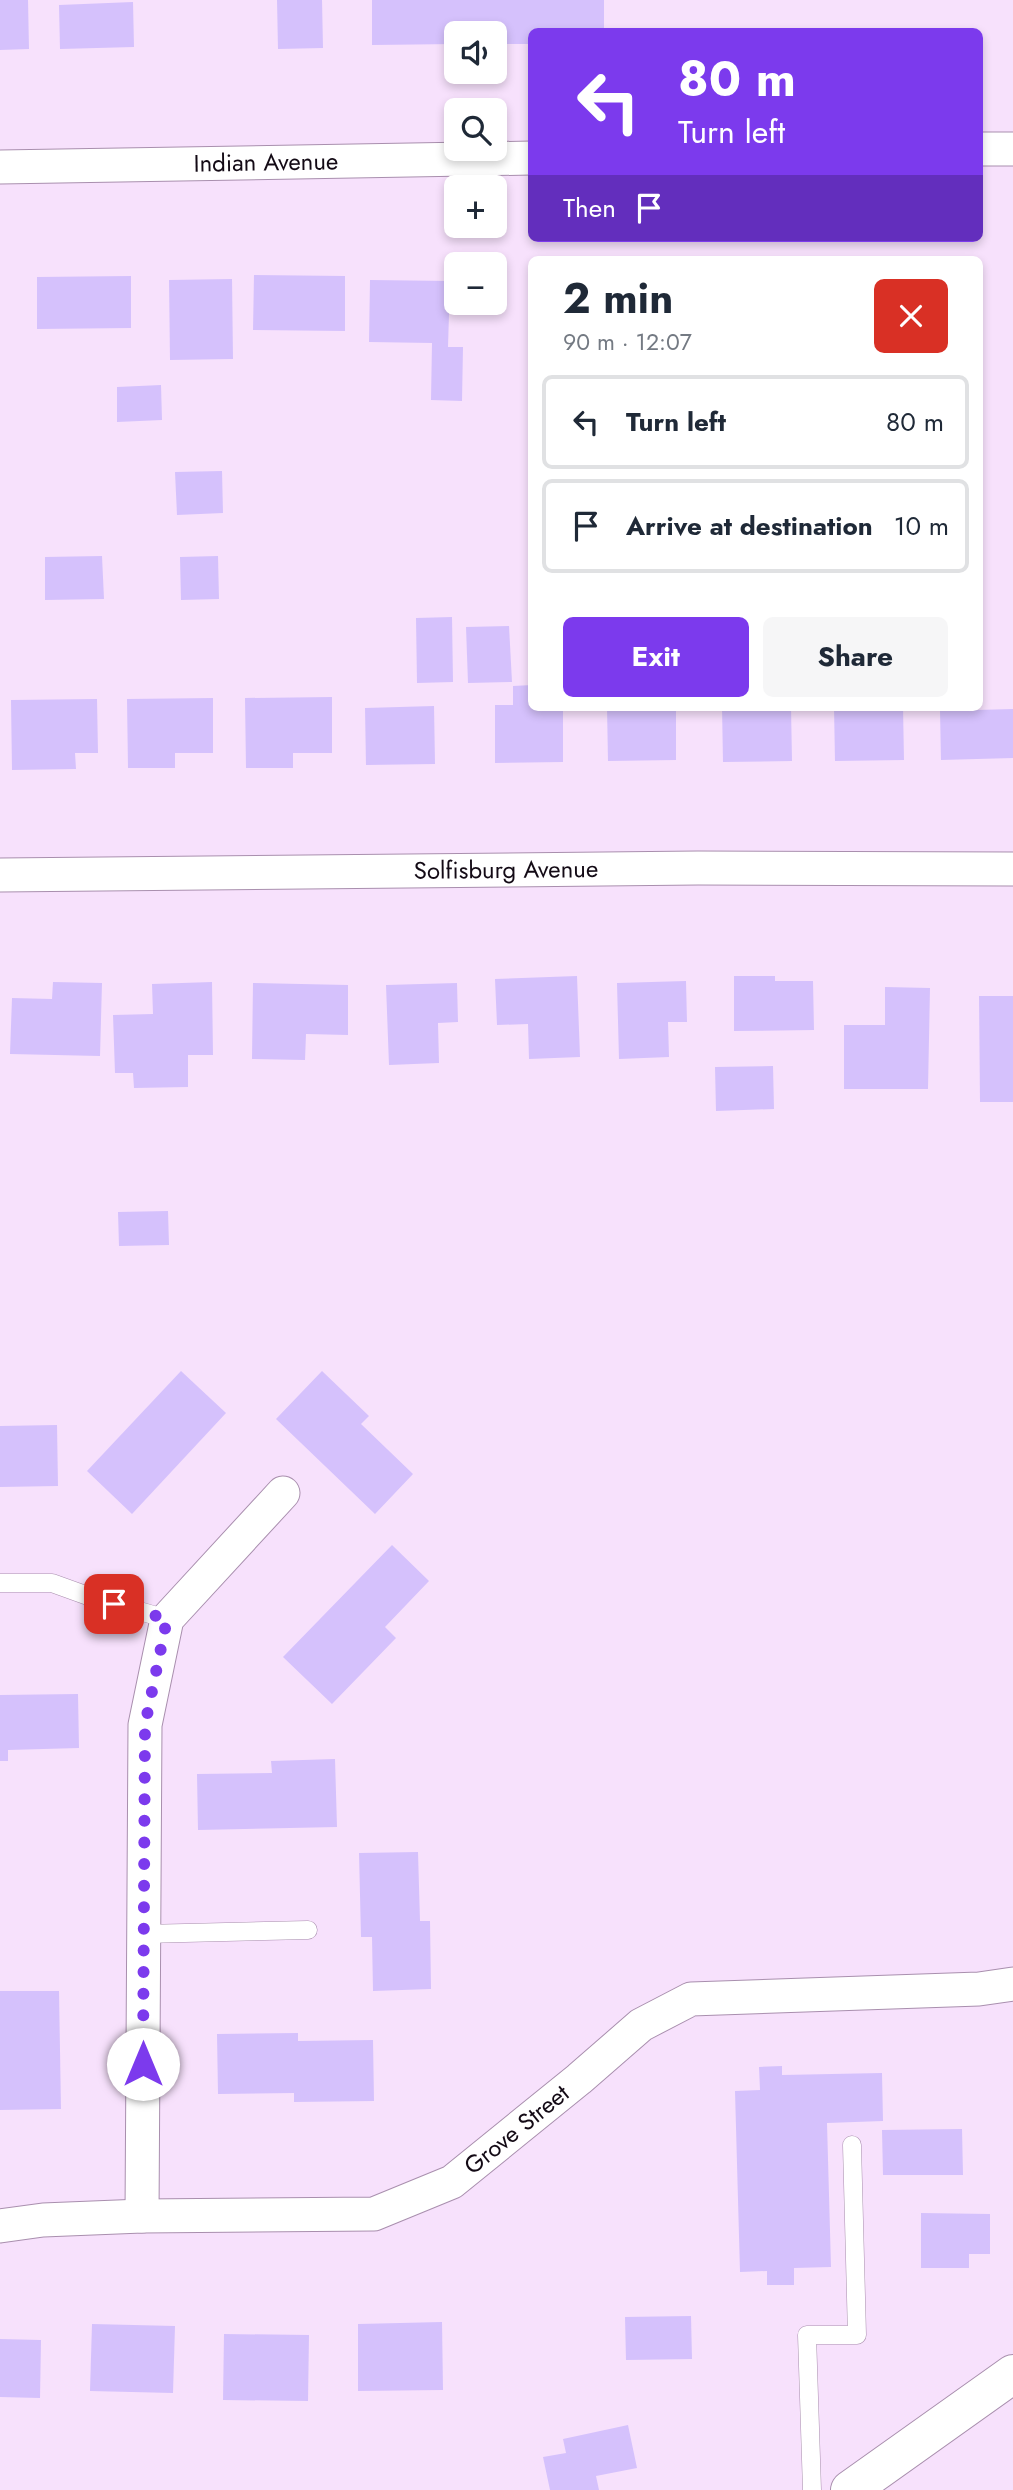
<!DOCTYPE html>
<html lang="en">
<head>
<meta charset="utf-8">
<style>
  body { margin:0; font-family:Jost,sans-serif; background:#f6f6f7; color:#1f2937; height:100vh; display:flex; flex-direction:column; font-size:26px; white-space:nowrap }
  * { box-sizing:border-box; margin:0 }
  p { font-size:23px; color:#747a83 }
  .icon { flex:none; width:38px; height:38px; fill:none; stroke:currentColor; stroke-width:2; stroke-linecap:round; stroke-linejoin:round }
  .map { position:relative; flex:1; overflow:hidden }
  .drawer { position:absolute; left:528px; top:256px; width:455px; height:455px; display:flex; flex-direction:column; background:#fff; border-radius:10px; box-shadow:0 4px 10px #0003 }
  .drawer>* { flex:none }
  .hud { position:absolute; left:528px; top:28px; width:455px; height:214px; border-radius:10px; box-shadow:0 4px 10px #0003; background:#7c3aed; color:#fff; overflow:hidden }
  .controls { position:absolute; left:444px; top:21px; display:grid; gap:14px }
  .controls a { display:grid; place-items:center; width:63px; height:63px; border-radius:10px; background:#fff; box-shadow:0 4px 10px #0003; font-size:35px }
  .pin { position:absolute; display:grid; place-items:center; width:60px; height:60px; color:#fff; margin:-30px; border-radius:14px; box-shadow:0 4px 10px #0006 }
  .me { position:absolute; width:77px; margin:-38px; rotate:0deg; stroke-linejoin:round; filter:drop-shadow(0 0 5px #0008) }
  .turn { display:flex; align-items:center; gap:24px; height:147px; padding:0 35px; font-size:32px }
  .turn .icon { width:91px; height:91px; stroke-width:2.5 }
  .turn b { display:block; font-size:49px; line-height:60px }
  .then { display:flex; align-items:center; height:66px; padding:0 35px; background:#0003; gap:14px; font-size:26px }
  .round { display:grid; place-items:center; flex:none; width:74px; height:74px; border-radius:10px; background:#f6f6f7 }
  .overview { display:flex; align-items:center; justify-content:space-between; height:119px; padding:0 35px }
  h1 { font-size:42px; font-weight:700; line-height:52px }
  .button { display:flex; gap:14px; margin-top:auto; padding:14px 35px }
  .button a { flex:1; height:80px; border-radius:10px; background:#7c3aed; color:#fff; font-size:28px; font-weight:700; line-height:80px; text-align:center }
  .button a+a { background:#f6f6f7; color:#1f2937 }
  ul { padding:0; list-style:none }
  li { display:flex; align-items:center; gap:21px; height:94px; margin:0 14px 10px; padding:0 21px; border:4px solid #e0e1e3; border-radius:10px }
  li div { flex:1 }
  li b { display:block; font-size:26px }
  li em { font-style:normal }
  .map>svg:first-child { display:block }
  .building { fill:#d5c1fc }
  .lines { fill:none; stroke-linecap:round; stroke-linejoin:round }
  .lane-casing { stroke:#a98fae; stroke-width:19 }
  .street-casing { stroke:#a98fae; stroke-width:35 }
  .secondary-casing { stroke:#a98fae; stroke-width:40 }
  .lane { stroke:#fff; stroke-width:18 }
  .street { stroke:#fff; stroke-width:33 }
  .secondary { stroke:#fff; stroke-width:38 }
  .route { stroke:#7c3aed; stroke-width:12; stroke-dasharray:0 21.6 }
  .labels { text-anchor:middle; stroke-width:5; stroke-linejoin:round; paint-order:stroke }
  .street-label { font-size:24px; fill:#130a15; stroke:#f7e1fc }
</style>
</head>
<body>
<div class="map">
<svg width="1013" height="2490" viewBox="0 0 1013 2490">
  <rect width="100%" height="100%" fill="#f7e1fc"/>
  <g class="building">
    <path d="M0,0H28L29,49L0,50Z"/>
    <path d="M277,0H322L323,48L278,49Z"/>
    <path d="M372,0H604V32H532V44H495V33H457V44L372,45Z"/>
    <path d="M133,2L134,47L60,49L59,5Z"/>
    <path d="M254,275L345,276V331L253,330Z"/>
    <path d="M131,276V328L37,329V277Z"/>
    <path d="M232,279L233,359L170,360L169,280Z"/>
    <path d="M370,280L450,281L448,347H463L462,401L431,400L432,343L369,342Z"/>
    <path d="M161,385L162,420L117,422V387Z"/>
    <path d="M222,471L223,513L177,515L175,472Z"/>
    <path d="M102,556L104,599L45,600V557Z"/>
    <path d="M218,556L219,599L181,600L180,557Z"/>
    <path d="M452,617L453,682L417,683L416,618Z"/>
    <path d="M509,626L512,682L468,683L466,627Z"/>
    <path d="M532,685V707H563V762L495,763V705H513V686Z"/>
    <path d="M332,697V753H293V768H246L245,698Z"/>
    <path d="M213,698V753H175V768H128L127,699Z"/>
    <path d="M97,699L98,753H75L76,769L12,770L11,700Z"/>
    <path d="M434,706L435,764L366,765L365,708Z"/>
    <path d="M607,707H676V760L608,761Z"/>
    <path d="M722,707H791L792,761L723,762Z"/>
    <path d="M834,707H903L904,760L835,761Z"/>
    <path d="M1013,709V758L941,760L940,711Z"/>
    <path d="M577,976L580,1057L529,1059L528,1024L497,1025L495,979Z"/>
    <path d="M734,976H775V981H813L814,1030L734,1031Z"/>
    <path d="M686,981L687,1022H668L669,1057L619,1059L617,983Z"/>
    <path d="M53,982L102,983L100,1056L10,1054L12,998L52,999Z"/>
    <path d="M212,982L213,1055H188V1087L134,1088L133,1073H115L113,1015L153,1014L152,984Z"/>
    <path d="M253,983L348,985V1035L306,1034L305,1060L252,1059Z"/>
    <path d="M457,983L458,1022L438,1023L439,1063L389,1065L386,985Z"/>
    <path d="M885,987L930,988L928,1089H844V1025H885Z"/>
    <path d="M979,996H1013V1102H980Z"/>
    <path d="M773,1066L774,1109L716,1111L715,1067Z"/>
    <path d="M168,1211L169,1245L119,1246L118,1212Z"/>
    <path d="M181,1371L226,1413L132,1514L87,1471Z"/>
    <path d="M322,1371L369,1416L361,1424L413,1474L375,1514L276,1419Z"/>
    <path d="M57,1425L58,1486L0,1487V1426Z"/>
    <path d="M392,1545L429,1581L385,1627L396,1638L332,1704L283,1657Z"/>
    <path d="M78,1694L79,1748L8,1750V1761H0V1695Z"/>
    <path d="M335,1759L337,1827L198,1830L197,1774L272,1773L271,1761Z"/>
    <path d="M418,1852L420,1921H430L431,1989L373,1991L372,1937H361L359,1853Z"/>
    <path d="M0,1991H59L61,2109L0,2110Z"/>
    <path d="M298,2033V2041L373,2040L374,2101L294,2102V2093L218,2094L217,2034Z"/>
    <path d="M782,2066V2075L882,2073L883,2121L827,2123L831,2267L794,2268V2285H767V2271L740,2272L735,2091L760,2090L759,2067Z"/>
    <path d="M962,2129L963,2175H883L882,2130Z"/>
    <path d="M921,2213L990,2214V2254H969V2268H921Z"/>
    <path d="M691,2316L692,2359L626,2360L625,2317Z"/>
    <path d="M442,2322L443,2390L358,2391V2324Z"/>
    <path d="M92,2324L175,2326L173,2393L90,2391Z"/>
    <path d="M224,2334L309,2335L308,2401L223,2400Z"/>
    <path d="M0,2339L41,2340L40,2398L0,2397Z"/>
    <path d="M628,2425L637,2468L596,2476L599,2490H550L543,2457L566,2453L563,2439Z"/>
  </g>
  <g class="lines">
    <g class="lane-casing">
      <g id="lane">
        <path d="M0,1583H52L88,1596L167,1619"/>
        <path d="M144,1934L308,1930"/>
        <path d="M812,2490L807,2335H857L852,2145"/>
      </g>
    </g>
    <g class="street-casing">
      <g id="street">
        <path d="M980,149H1013"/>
        <path id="s1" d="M0,167L532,158"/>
        <path id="s2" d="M0,875L698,868L1013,869"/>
        <path d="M142,2216L145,1725L167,1619L283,1493"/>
        <path id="s3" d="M0,2226L43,2220L142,2216L374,2214L452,2182L579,2079L641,2025L691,1999L979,1989L1013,1984"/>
      </g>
    </g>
    <g class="secondary-casing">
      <path id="secondary" d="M850,2490L1013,2374"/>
    </g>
    <use href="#lane" class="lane"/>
    <use href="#street" class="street"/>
    <use href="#secondary" class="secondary"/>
  </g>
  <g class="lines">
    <path class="route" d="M114,1604L167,1619L145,1725L143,2064"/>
  </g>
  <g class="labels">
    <g class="street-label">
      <text dy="8" stroke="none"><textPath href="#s1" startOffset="266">Indian Avenue</textPath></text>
      <text dy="8" stroke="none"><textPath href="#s2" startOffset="506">Solfisburg Avenue</textPath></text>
      <text dy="8" stroke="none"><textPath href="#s3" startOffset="542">Grove Street</textPath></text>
    </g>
  </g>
</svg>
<div class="controls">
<a><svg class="icon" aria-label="sound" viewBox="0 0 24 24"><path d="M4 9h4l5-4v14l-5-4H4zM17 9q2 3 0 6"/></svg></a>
<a><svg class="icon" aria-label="search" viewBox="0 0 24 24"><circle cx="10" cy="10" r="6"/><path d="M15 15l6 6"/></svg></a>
<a>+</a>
<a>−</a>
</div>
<div class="pin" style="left:114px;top:1604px;background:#d93025"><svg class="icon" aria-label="arrive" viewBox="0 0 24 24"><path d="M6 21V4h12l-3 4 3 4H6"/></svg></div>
<svg class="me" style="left:143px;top:2064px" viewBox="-20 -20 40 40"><circle r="19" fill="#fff"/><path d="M0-13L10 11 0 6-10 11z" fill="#7c3aed"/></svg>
<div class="hud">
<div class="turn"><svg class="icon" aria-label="left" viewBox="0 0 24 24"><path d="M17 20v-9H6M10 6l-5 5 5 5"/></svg><div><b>80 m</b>Turn left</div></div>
<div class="then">Then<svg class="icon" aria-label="arrive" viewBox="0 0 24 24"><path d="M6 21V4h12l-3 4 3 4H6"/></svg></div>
</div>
<section class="drawer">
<div class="overview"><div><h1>2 min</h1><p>90 m · 12:07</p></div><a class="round" style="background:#d93025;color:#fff"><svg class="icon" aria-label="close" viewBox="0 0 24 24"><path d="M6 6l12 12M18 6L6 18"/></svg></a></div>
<ul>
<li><svg class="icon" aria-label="left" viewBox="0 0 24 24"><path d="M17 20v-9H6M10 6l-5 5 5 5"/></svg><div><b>Turn left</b></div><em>80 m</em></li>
<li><svg class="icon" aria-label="arrive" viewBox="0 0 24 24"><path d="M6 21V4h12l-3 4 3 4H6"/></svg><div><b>Arrive at destination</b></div><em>10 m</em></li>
</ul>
<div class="button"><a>Exit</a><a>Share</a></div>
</section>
</div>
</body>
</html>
